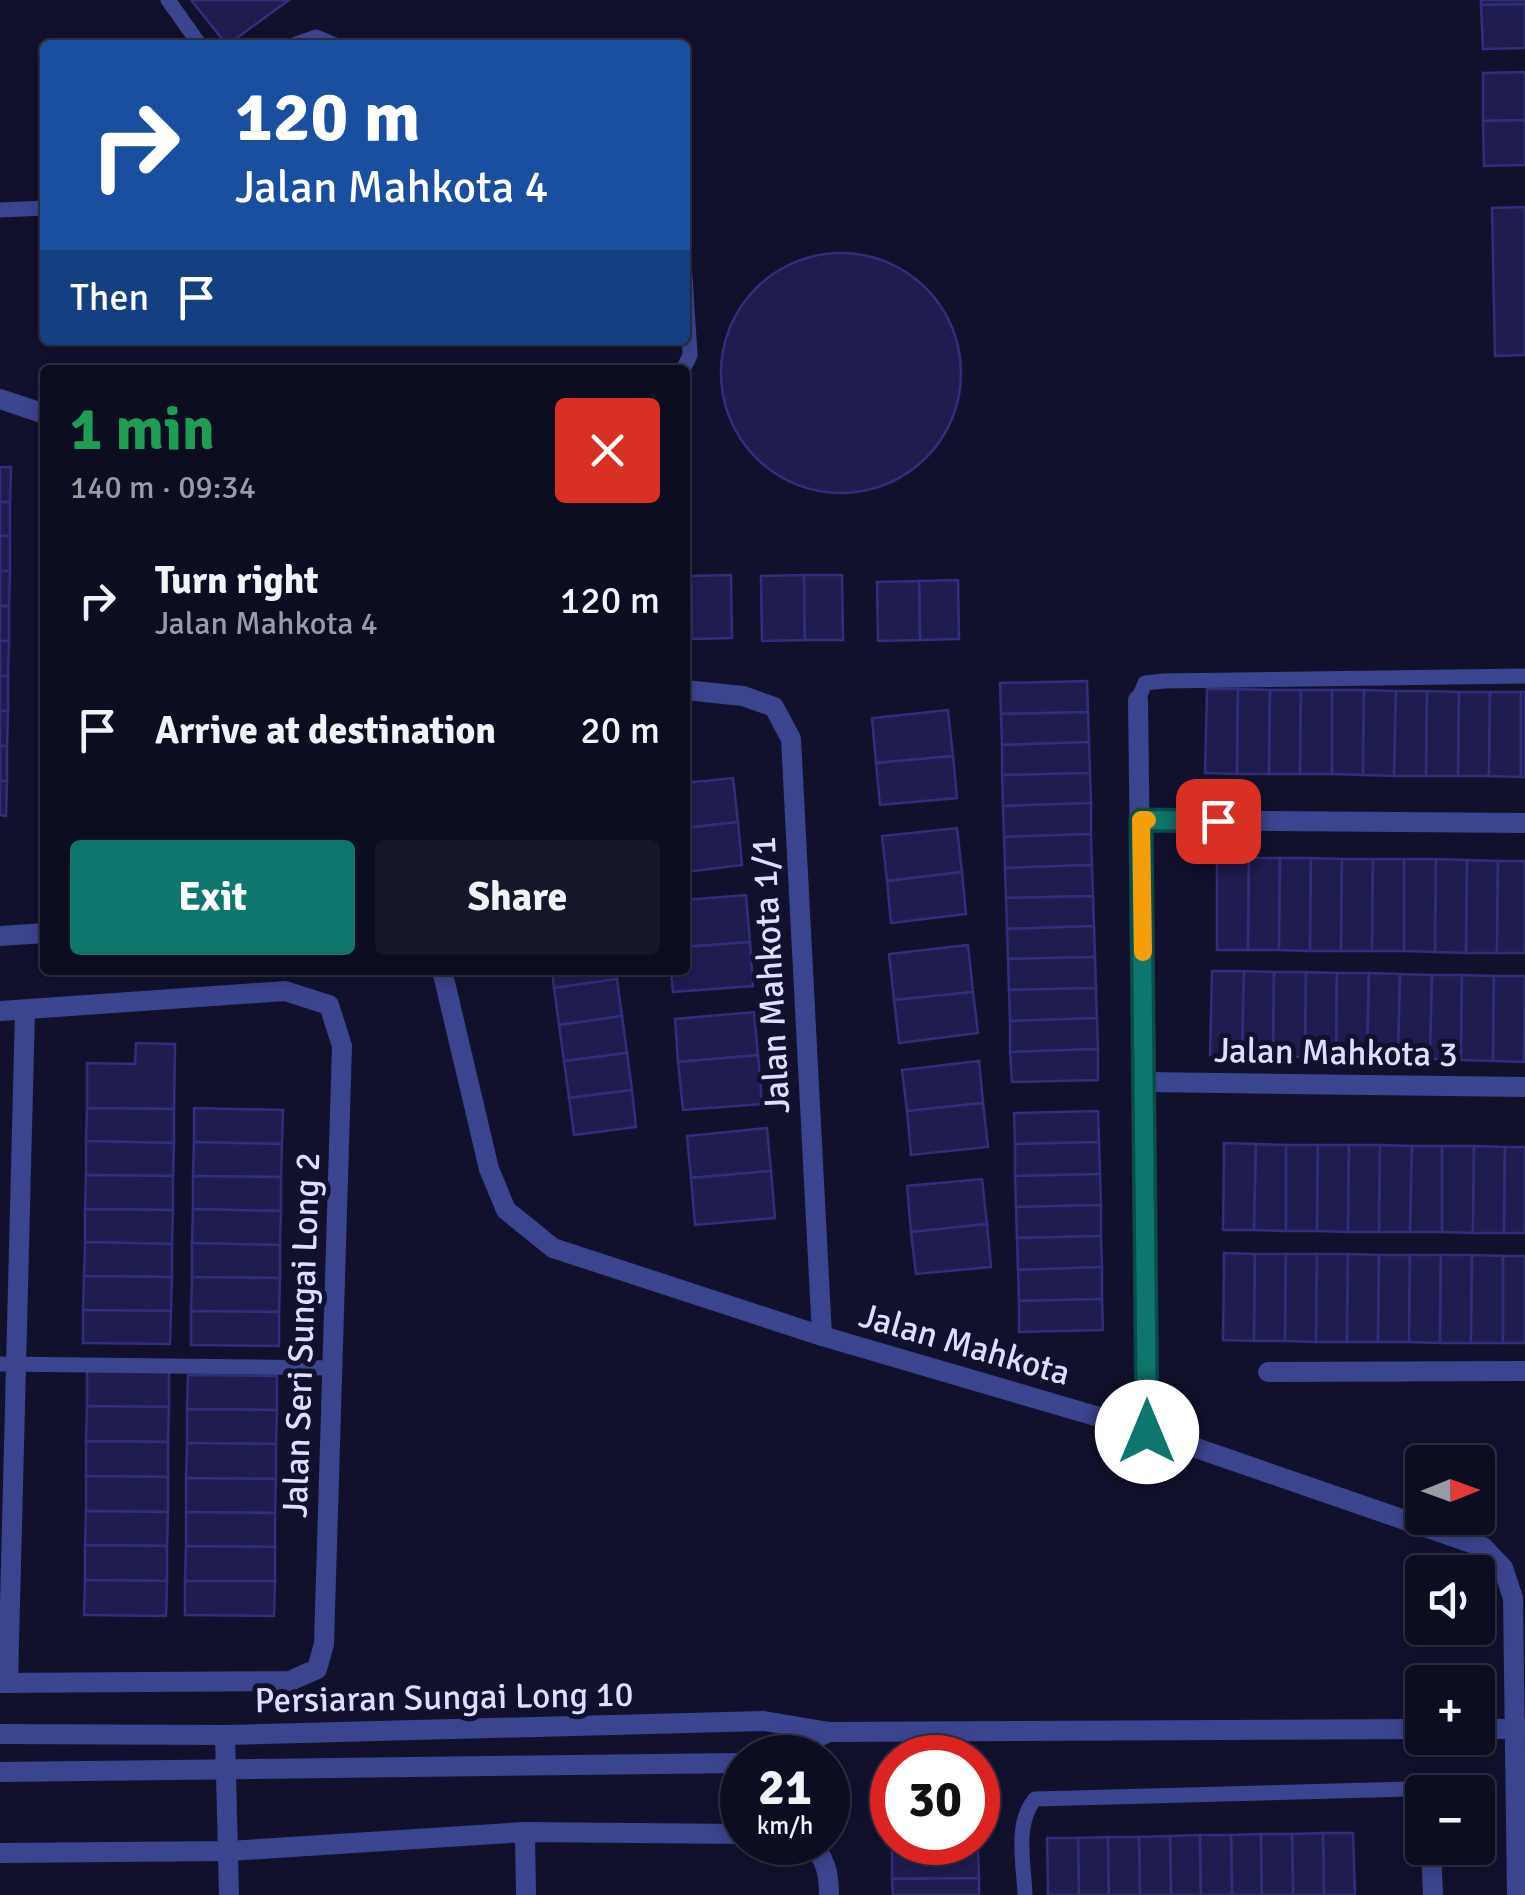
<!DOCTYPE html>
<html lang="en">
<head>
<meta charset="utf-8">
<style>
  body { margin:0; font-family:Signika,sans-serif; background:#16162a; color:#f1f3f6; height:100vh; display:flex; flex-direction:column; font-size:38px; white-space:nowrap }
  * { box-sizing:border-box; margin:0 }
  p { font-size:32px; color:#9a9ca5 }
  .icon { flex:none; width:55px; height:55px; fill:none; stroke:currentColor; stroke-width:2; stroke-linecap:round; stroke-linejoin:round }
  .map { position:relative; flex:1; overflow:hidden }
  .details { position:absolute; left:40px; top:365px; width:650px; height:610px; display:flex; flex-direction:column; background:#0d0d22; border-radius:10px; box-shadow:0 5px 15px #0003,0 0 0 2px #2d2d40 }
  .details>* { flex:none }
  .guide { position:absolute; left:40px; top:40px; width:650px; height:305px; border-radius:10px; box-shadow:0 5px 15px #0003,0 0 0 2px #2d2d40; background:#1a4fa0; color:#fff; overflow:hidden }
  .needle { width:65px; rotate:89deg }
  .buttons { position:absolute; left:1405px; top:1445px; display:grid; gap:20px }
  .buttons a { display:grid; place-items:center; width:90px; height:90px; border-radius:10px; background:#0d0d22; box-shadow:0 5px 15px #0003,0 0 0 2px #2d2d40; font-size:50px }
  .speed { position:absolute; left:720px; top:1735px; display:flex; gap:20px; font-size:50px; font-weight:700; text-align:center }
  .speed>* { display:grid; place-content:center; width:130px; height:130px; border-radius:50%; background:#0d0d22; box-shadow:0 5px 15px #0003,0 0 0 2px #2d2d40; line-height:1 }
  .speed small { font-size:25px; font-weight:400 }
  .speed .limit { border:15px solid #d22; background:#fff; color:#111 }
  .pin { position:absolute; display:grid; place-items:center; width:85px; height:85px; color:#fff; margin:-42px; border-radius:20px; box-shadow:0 5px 15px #0006 }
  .me { position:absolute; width:110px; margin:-55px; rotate:0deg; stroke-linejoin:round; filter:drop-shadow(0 0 8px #0008) }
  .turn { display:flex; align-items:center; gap:35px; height:210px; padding:0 30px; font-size:45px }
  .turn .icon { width:130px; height:130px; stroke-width:2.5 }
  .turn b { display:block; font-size:70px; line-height:85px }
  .then { display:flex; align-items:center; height:95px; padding:0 30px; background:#0003; gap:20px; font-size:38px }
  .round { display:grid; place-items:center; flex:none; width:105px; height:105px; border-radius:10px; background:#16162a }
  .summary { display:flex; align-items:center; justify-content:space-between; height:170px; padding:0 30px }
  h1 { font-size:60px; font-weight:700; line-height:75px; color:#1e9e55 }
  .button { display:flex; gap:20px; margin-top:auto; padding:20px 30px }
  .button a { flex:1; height:115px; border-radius:10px; background:#0f766e; color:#fff; font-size:40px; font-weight:700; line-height:115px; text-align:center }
  .button a+a { background:#16162a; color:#f1f3f6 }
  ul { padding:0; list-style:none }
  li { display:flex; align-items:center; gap:30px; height:130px; padding:0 30px }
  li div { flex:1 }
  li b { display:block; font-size:38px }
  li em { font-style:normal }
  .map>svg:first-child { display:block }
  .building { fill:#1f1c50; stroke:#312e7c; stroke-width:2.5 }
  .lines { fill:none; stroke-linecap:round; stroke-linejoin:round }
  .service { stroke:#3b448e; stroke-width:15 }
  .minor { stroke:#3b448e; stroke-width:20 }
  .route-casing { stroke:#0a4d48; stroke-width:25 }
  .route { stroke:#0f766e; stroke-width:18 }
  .slow { stroke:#f59e0b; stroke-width:18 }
  .labels { text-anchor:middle; stroke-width:10; stroke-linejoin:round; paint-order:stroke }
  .street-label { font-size:35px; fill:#dedfff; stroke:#11112e }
</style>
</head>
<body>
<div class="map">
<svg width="1525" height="1895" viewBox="0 0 1525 1895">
  <rect width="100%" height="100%" fill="#11112e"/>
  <g class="building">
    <path d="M191,0H289L227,45Z"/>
    <path d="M1481,0H1525V4L1481,5Z"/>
    <path d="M1525,4V48L1483,49L1481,5Z"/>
    <path d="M1525,72V120L1483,121V73Z"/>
    <path d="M1525,120V165L1484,166L1483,121Z"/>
    <path d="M1525,207V355L1495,356L1492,208Z"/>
    <circle cx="841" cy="373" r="120"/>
    <path d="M0,467H11L10,502H0Z"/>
    <rect x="0" y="502" width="10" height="34"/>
    <rect x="0" y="536" width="10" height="35"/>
    <path d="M0,571H10L9,606H0Z"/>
    <path d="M731,575L732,638L692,639L691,576Z"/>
    <path d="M804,575L805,640L762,641L761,576Z"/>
    <path d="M804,575H842L843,640H805Z"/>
    <path d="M685,576H691L692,639H685Z"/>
    <path d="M958,580L959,639L920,640L919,581Z"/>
    <path d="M919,581L920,640L878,641L877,582Z"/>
    <rect x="0" y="606" width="9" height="35"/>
    <path d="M0,641H9L8,676H0Z"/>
    <rect x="0" y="676" width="8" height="35"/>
    <path d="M1087,681L1088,712L1001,714L1000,683Z"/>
    <path d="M1207,689H1238L1237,774L1205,773Z"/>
    <path d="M1238,689L1270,690L1269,774H1237Z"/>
    <path d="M1270,690H1301L1300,774H1269Z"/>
    <path d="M1301,690H1332V774H1300Z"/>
    <path d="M1332,690H1364L1363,775L1332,774Z"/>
    <path d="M1364,690L1396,691L1394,776L1363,775Z"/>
    <path d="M1396,691H1427L1426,776H1394Z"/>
    <path d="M1427,691L1459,692L1458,776H1426Z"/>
    <path d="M1459,692H1490L1489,776H1458Z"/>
    <path d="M1490,692H1521V777L1489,776Z"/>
    <rect x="1521" y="692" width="4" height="85"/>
    <path d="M948,710L953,756L876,763L872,718Z"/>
    <path d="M0,711H8L7,746H0Z"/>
    <path d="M1088,712L1089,742L1002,745L1001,714Z"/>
    <path d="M1089,742L1090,773L1002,775V745Z"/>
    <rect x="0" y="746" width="7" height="35"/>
    <path d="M953,756L957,798L880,805L876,763Z"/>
    <path d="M1090,773L1091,803L1003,806L1002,775Z"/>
    <path d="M733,778L738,822L685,828V783Z"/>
    <path d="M0,781H7L6,816L0,815Z"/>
    <path d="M1091,803V834L1004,837L1003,806Z"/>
    <path d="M738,822L742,865L685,872V828Z"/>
    <path d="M957,828L962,872L887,881L882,836Z"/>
    <path d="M1091,834L1092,865L1005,868L1004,837Z"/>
    <path d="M1217,857L1249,858L1248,950H1217Z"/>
    <path d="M1249,858H1280L1279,950H1248Z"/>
    <path d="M1280,858H1311L1310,951L1279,950Z"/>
    <path d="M1311,858L1342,859L1341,951H1310Z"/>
    <path d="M1342,859H1373L1372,951H1341Z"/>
    <path d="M1373,859H1404V951H1372Z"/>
    <path d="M1404,859H1436L1435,952L1404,951Z"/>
    <path d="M1436,859L1467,860L1466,953L1435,952Z"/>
    <path d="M1467,860L1498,861L1497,953H1466Z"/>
    <path d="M1498,861H1525V953H1497Z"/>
    <path d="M1092,865L1093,896L1006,898L1005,868Z"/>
    <path d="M962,872L966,914L891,923L887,881Z"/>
    <path d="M746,895L750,942L685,947V900Z"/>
    <path d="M1093,896L1094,926L1007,929L1006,898Z"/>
    <path d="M1094,926L1095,957L1008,959L1007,929Z"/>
    <path d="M750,942L753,986L673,992L671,970H685V947Z"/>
    <path d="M968,945L973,992L894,1000L889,954Z"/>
    <path d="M1095,957L1096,988L1009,990L1008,959Z"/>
    <path d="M552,970H616L617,979L554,988Z"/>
    <path d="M1212,971H1244L1242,1056L1210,1055Z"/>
    <path d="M1244,971L1274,972L1273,1056H1242Z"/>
    <path d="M1274,972H1306L1305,1057L1273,1056Z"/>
    <path d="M1306,972L1337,973L1336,1057H1305Z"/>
    <path d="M1337,973H1369L1367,1058L1336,1057Z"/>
    <path d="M1369,973L1400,974L1398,1059L1367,1058Z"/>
    <path d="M1400,974L1432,975L1430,1059H1398Z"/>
    <path d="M1432,975H1462L1461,1060L1430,1059Z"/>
    <path d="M1462,975L1494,976L1493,1061L1461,1060Z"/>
    <path d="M1494,976H1525L1524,1062L1493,1061Z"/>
    <path d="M617,979L622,1016L559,1025L554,988Z"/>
    <path d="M1096,988L1097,1018L1010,1021L1009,990Z"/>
    <path d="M973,992L978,1033L899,1043L894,1000Z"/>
    <path d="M754,1012L758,1055L678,1062L675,1019Z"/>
    <path d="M622,1016L627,1053L564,1061L559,1025Z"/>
    <path d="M1097,1018L1098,1049L1010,1052V1021Z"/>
    <path d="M136,1043L175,1044L174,1109L87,1108V1063L135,1064Z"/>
    <path d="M1098,1049V1080L1012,1082L1010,1052Z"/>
    <path d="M627,1053L632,1090L569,1098L564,1061Z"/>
    <path d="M758,1055L762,1104L683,1110L678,1062Z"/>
    <path d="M979,1061L983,1103L907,1111L902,1070Z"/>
    <path d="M632,1090L636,1127L574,1135L569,1098Z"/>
    <path d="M983,1103L988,1147L911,1155L907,1111Z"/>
    <path d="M87,1108L174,1109V1143L86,1141Z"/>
    <path d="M194,1108L283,1110L282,1144L194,1142Z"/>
    <path d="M1098,1111L1099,1142L1015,1144L1014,1113Z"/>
    <path d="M767,1128L771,1171L691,1178L687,1136Z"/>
    <path d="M86,1141L174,1143L173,1176L86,1175Z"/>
    <path d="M194,1142L282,1144L281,1177L193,1176Z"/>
    <path d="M1099,1142L1100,1174L1015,1176V1144Z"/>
    <path d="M1224,1143L1256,1144L1254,1230H1223Z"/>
    <path d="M1256,1144L1286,1145V1231L1254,1230Z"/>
    <path d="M1286,1145H1318L1317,1231H1286Z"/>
    <path d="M1318,1145H1349L1348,1232L1317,1231Z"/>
    <path d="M1349,1145H1380L1379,1232H1348Z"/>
    <path d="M1380,1145L1412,1146L1410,1232H1379Z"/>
    <path d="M1412,1146H1442V1232H1410Z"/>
    <path d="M1442,1146H1474L1473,1233L1442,1232Z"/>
    <path d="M1474,1146L1505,1147L1504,1233H1473Z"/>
    <path d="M1505,1147H1525V1233H1504Z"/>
    <path d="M771,1171L775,1218L695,1225L691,1178Z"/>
    <path d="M1100,1174L1101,1205L1016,1207L1015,1176Z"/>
    <path d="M86,1175L173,1176V1210L85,1209Z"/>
    <path d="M193,1176L281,1177V1211L193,1209Z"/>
    <path d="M982,1179L987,1224L911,1232L907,1186Z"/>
    <path d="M1101,1205V1236L1017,1238L1016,1207Z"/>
    <path d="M85,1209L173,1210L172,1244L85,1242Z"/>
    <path d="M193,1209L281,1211L280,1245L192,1243Z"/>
    <path d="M987,1224L991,1267L916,1274L911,1232Z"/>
    <path d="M1101,1236L1102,1267L1018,1270L1017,1238Z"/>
    <path d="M85,1242L172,1244V1277L84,1276Z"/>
    <path d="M192,1243L280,1245V1278L192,1277Z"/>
    <path d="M1224,1253L1255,1254L1254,1341L1223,1340Z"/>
    <path d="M1255,1254H1286L1285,1341H1254Z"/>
    <path d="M1286,1254H1317L1316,1342L1285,1341Z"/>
    <path d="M1317,1254H1348L1347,1342H1316Z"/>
    <path d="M1348,1254L1379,1255L1378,1342H1347Z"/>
    <path d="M1379,1255H1410L1409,1342H1378Z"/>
    <path d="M1410,1255H1441L1440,1343L1409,1342Z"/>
    <path d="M1441,1255H1472L1471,1343H1440Z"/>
    <path d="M1472,1255L1503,1256V1343H1471Z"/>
    <rect x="1503" y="1256" width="22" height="87"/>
    <path d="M1102,1267V1299L1019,1301L1018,1270Z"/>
    <path d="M84,1276L172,1277L171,1311L83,1310Z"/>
    <path d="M192,1277L280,1278L279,1312L191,1311Z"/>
    <path d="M1102,1299L1103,1330L1019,1332V1301Z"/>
    <path d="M83,1310L171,1311L170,1344L83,1343Z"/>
    <path d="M191,1311L279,1312V1346L191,1345Z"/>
    <path d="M87,1371L169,1372V1407L87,1406Z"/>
    <path d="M188,1375L277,1376V1410L187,1409Z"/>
    <path d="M87,1406L169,1407L168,1442L86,1441Z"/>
    <path d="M187,1409L277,1410L276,1444L187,1443Z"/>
    <path d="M86,1441L168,1442V1477L86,1476Z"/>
    <path d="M187,1443L276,1444V1479L186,1478Z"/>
    <path d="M86,1476L168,1477V1512L86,1511Z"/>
    <path d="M186,1478L276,1479L275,1513L186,1512Z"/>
    <path d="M86,1511L168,1512L167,1546L85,1545Z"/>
    <path d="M186,1512L275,1513V1547L186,1546Z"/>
    <path d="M85,1545L167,1546V1581L85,1580Z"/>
    <path d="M186,1546L275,1547V1581H185Z"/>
    <path d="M85,1580L167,1581L166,1616L84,1615Z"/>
    <path d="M185,1581H275L274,1616L185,1615Z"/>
    <path d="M1323,1833H1353L1355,1895H1324Z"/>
    <path d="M1323,1833L1324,1895H1293L1292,1834Z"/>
    <path d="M1261,1834L1262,1895H1232L1231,1835Z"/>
    <path d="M1261,1834H1292L1293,1895H1262Z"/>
    <path d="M1200,1835L1201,1895H1171L1170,1836Z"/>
    <path d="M1200,1835H1231L1232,1895H1201Z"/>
    <path d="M1170,1836L1171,1895H1140L1139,1837Z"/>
    <path d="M1108,1837L1109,1895H1079L1078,1838Z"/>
    <path d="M1108,1837H1139L1140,1895H1109Z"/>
    <path d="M1047,1838H1078L1079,1895H1048Z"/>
    <path d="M978,1847L979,1878L892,1879V1848Z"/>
    <path d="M979,1878V1895H893L892,1879Z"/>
  </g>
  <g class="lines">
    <g class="service">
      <path d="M168,0L200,45"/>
      <path d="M293,45L316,37L335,45"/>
      <path d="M0,210L45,208"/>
      <path d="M683,370L690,355L685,275"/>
      <path d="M1138,700L1145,683L1164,681L1525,676"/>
      <path d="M0,1364L333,1368"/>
      <path d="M1025,1895C1024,1864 1014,1824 1035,1799L1409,1789L1423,1792"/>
    </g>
    <g class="minor">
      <path d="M0,399L45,414"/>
      <path d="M685,690L743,696L774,707L791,739L822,1336"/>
      <path d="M1138,700L1147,1431"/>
      <path d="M1141,820L1525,823"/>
      <path d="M0,936L45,933"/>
      <path d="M442,970L489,1169L506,1210L553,1248L822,1336L1147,1431L1483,1547L1503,1568L1513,1598L1517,1895"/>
      <path d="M0,1011L285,991L329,1005L342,1046L324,1644L317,1669L290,1681L0,1683"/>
      <path d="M1146,1082L1525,1087"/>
      <path d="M1268,1372L1525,1371"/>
      <path d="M8,1683L25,1010"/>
      <path d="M1478,1729H1523"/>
      <path d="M0,1734L225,1735L764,1721L829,1732L1422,1729"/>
      <path d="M225,1735L229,1895"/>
      <path d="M774,1758L829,1732"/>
      <path d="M0,1772L742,1763"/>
      <path d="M525,1832L526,1895"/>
      <path d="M808,1842C826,1856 829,1874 829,1895"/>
      <path d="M1431,1848L1433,1895"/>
      <path d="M0,1853L229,1851L525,1832L742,1834"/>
    </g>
  </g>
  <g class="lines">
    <g class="route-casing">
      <path id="route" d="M1147,1432L1141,820L1218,821"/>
    </g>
    <use href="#route" class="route"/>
    <path class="slow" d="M1143,952L1141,820H1147"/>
  </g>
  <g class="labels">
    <g class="street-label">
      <text transform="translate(770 975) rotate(-93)" y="12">Jalan Mahkota 1/1</text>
      <text transform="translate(1336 1052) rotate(1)" y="12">Jalan Mahkota 3</text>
      <text transform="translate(301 1335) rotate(-88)" y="12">Jalan Seri Sungai Long 2</text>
      <text transform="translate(965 1344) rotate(16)" y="12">Jalan Mahkota</text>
      <text transform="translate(444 1697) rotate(-1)" y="12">Persiaran Sungai Long 10</text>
    </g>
  </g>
</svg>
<div class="buttons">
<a><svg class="needle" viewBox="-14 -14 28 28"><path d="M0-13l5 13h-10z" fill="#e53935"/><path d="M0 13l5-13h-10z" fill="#9a9ca5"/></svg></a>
<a><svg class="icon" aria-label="sound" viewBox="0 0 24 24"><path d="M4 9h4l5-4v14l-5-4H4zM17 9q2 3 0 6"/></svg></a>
<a>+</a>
<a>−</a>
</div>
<div class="speed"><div>21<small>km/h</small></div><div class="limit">30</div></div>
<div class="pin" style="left:1218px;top:821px;background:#d93025"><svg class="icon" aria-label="arrive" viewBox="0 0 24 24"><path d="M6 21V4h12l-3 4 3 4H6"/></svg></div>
<svg class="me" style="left:1147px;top:1432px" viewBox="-20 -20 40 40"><circle r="19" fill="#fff"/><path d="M0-13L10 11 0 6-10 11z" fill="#0f766e"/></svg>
<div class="guide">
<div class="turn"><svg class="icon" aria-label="right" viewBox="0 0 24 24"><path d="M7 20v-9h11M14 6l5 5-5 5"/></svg><div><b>120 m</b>Jalan Mahkota 4</div></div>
<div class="then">Then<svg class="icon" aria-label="arrive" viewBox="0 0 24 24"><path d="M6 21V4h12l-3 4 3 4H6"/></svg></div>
</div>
<section class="details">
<div class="summary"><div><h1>1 min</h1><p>140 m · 09:34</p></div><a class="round" style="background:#d93025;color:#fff"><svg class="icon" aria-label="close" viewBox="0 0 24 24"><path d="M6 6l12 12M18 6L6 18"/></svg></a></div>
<ul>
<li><svg class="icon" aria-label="right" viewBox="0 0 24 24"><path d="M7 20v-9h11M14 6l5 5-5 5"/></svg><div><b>Turn right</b><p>Jalan Mahkota 4</p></div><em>120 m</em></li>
<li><svg class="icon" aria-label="arrive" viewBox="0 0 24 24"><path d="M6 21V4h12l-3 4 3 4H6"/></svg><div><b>Arrive at destination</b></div><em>20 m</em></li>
</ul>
<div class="button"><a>Exit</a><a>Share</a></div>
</section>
</div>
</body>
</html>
